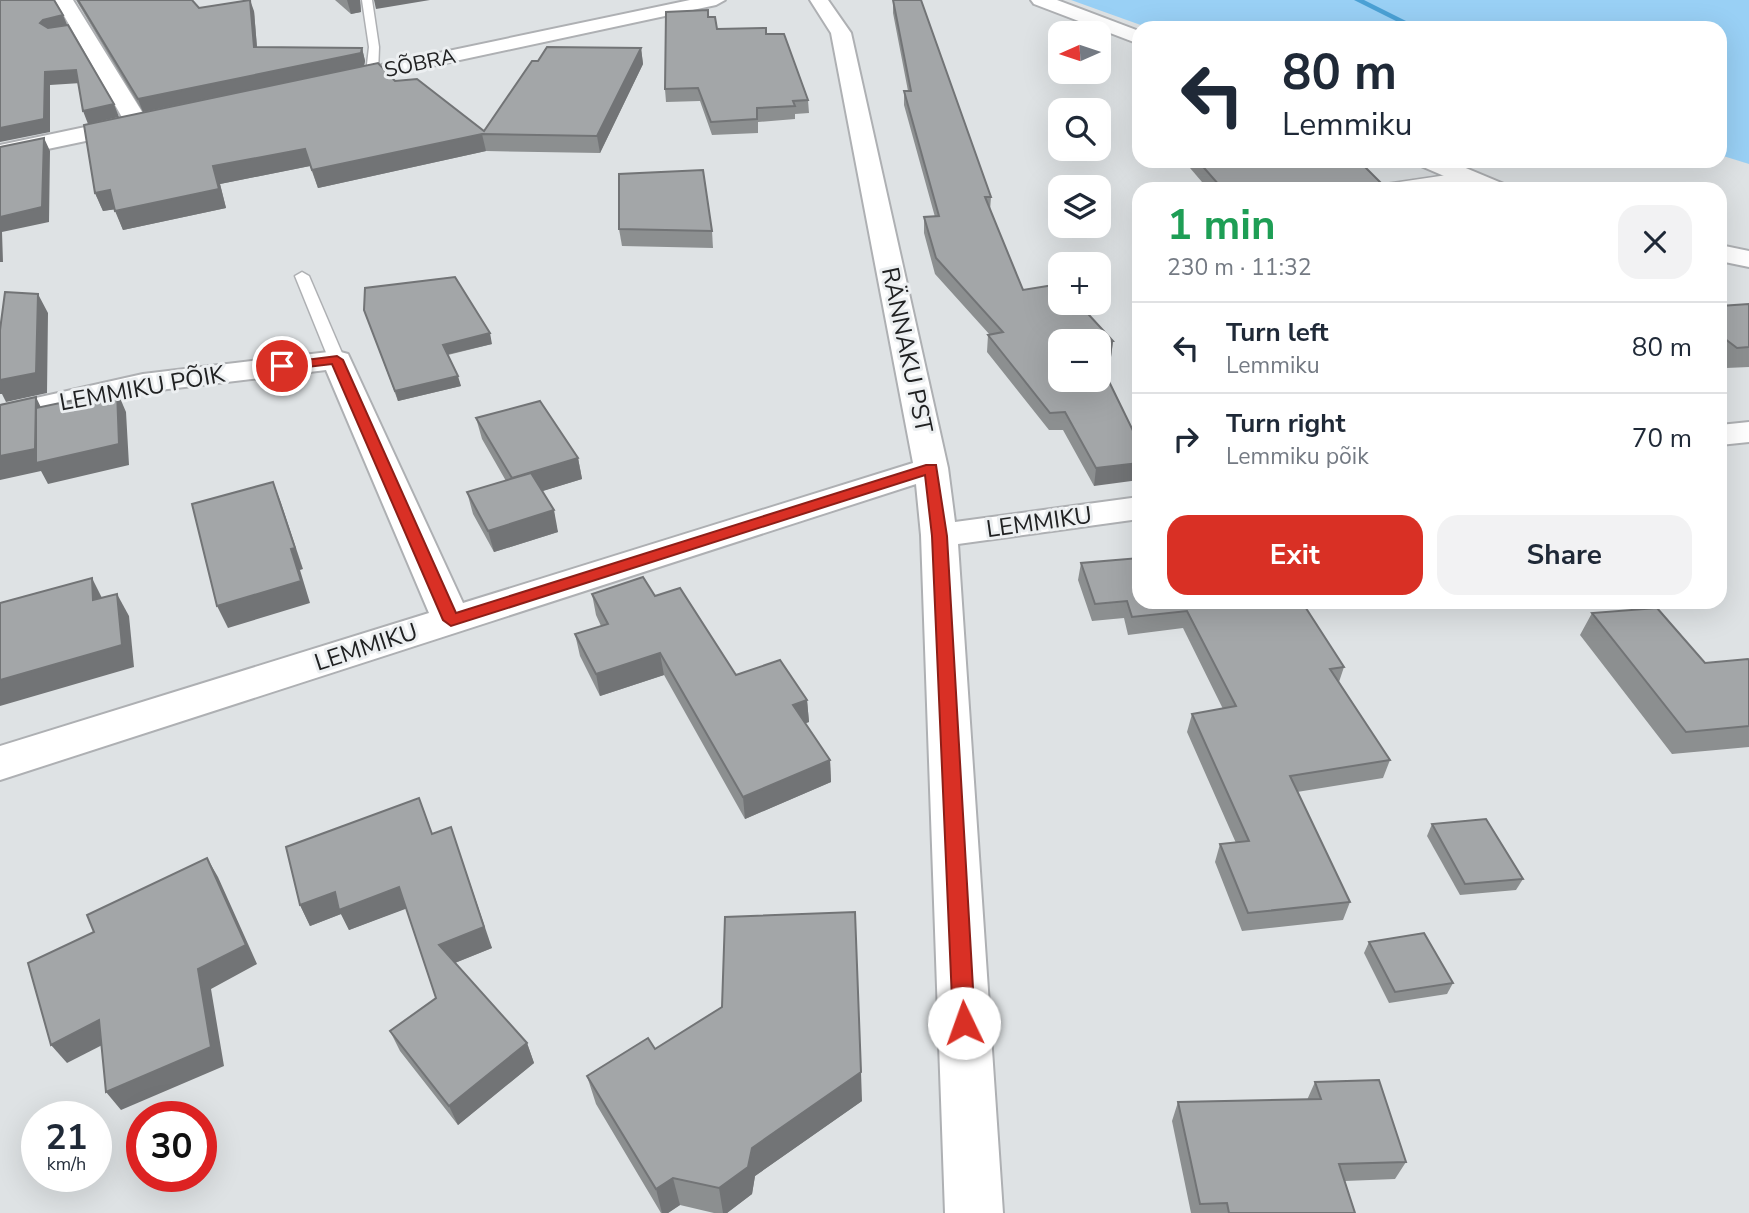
<!DOCTYPE html>
<html lang="en">
<head>
<meta charset="utf-8">
<style>
  body { margin:0; font-family:"Nunito Sans",sans-serif; background:#f2f2f3; color:#1f2937; height:100vh; display:flex; flex-direction:column; font-size:26px; white-space:nowrap }
  * { box-sizing:border-box; margin:0 }
  p { font-size:23px; color:#747a83 }
  .icon { flex:none; width:38px; height:38px; fill:none; stroke:currentColor; stroke-width:2; stroke-linecap:round; stroke-linejoin:round }
  .map { position:relative; flex:1; overflow:hidden }
  .details { position:absolute; left:1132px; top:182px; width:595px; height:427px; display:flex; flex-direction:column; background:#fff; border-radius:21px; box-shadow:0 7px 28px #0002 }
  .details>* { flex:none }
  .top-card { position:absolute; left:1132px; top:21px; width:595px; height:147px; border-radius:21px; box-shadow:0 7px 28px #0002; background:#fff; color:#1f2937; overflow:hidden }
  .needle { width:46px; rotate:267deg }
  .controls { position:absolute; left:1048px; top:21px; display:grid; gap:14px }
  .controls a { display:grid; place-items:center; width:63px; height:63px; border-radius:14px; background:#fff; box-shadow:0 7px 28px #0002; font-size:35px }
  .speed { position:absolute; left:21px; top:1101px; display:flex; gap:14px; font-size:35px; font-weight:700; text-align:center }
  .speed>* { display:grid; place-content:center; width:91px; height:91px; border-radius:50%; background:#fff; box-shadow:0 7px 28px #0002; line-height:1 }
  .speed small { font-size:18px; font-weight:400 }
  .speed .limit { border:10px solid #d22; background:#fff; color:#111 }
  .pin { position:absolute; display:grid; place-items:center; width:60px; height:60px; color:#fff; margin:-30px; border:4px solid #fff; border-radius:50%; box-shadow:0 2px 7px #0007 }
  .me { position:absolute; width:77px; margin:-38px; rotate:357deg; stroke-linejoin:round; filter:drop-shadow(0 0 5px #0008) }
  .turn { display:flex; align-items:center; gap:24px; height:147px; padding:0 35px; font-size:32px }
  .turn .icon { width:91px; height:91px; stroke-width:2.5 }
  .turn b { display:block; font-size:49px; line-height:60px }
  .round { display:grid; place-items:center; flex:none; width:74px; height:74px; border-radius:21px; background:#f2f2f3 }
  .overview { display:flex; align-items:center; justify-content:space-between; height:119px; padding:0 35px }
  h1 { font-size:42px; font-weight:700; line-height:52px; color:#1e9e55 }
  .cta { display:flex; gap:14px; margin-top:auto; padding:14px 35px }
  .cta a { flex:1; height:80px; border-radius:21px; background:#d93025; color:#fff; font-size:28px; font-weight:700; line-height:80px; text-align:center }
  .cta a+a { background:#f2f2f3; color:#1f2937 }
  ul { padding:0; list-style:none }
  li { display:flex; align-items:center; gap:21px; height:91px; padding:0 35px; border-top:2px solid #e0e1e3 }
  li div { flex:1 }
  li b { display:block; font-size:26px }
  li em { font-style:normal }
  .map>svg:first-child { display:block }
  .green { fill:#99d0f5 }
  .lines { fill:none; stroke-linecap:round; stroke-linejoin:round }
  .stream { fill:#4ba1d5; fill-rule:evenodd }
  .lane-casing { stroke:#aeb0b3; stroke-width:3 }
  .street-casing { stroke:#aeb0b3; stroke-width:4 }
  .lane { fill:#fff; fill-rule:evenodd }
  .street { fill:#fff; fill-rule:evenodd }
  .wall { fill:#8c8f90 }
  .shaded-wall { fill:#727476 }
  .building { fill:#a3a6a8; stroke:#727476; stroke-width:2 }
  .route { fill:#d93025; stroke:#8d1f18; stroke-width:2 }
  .labels { text-anchor:middle; stroke-width:6; stroke-linejoin:round; paint-order:stroke }
  .far-street-label { font-size:21px; fill:#202122; stroke:#eceff1 }
  .street-label { font-size:24px; fill:#202122; stroke:#eceff1 }
</style>
</head>
<body>
<div class="map">
<svg width="1749" height="1213" viewBox="0 0 1749 1213">
  <rect width="100%" height="100%" fill="#dee2e4"/>
  <path class="green" d="M1071,0H1749V164L1720,155V28H1149Z"/>
  <g class="lines">
    <path class="stream" d="M1354,0H1364L1420,28H1410Z"/>
    <g class="lane-casing">
      <g id="lane">
        <path d="M362,0H372L379,47L378,73L372,76L366,73L369,47Z"/>
        <path d="M1447,175L1473,176L1480,180C1473,185 1387,189 1372,189L1379,185Z"/>
        <path d="M302,272L309,276L345,360L343,363L337,365L329,360L295,276Z"/>
      </g>
    </g>
    <g class="street-casing">
      <g id="street">
        <path d="M55,0H73L149,123L146,128L138,130L0,159V145L123,119Z"/>
        <path d="M690,0H725L716,5L334,87L327,85L324,81L327,77L334,75Z"/>
        <path d="M810,0H828L851,33L948,468L955,522L1139,497V519L958,544L1003,1213H945L921,535L916,484L0,780V746L429,613L326,370L143,392L0,426V406L143,374L337,351L348,354L463,603L913,463L831,33Z"/>
        <path d="M1031,0H1057L1139,31V44L1034,4Z"/>
        <path d="M1417,161H1449L1504,184L1507,189H1474L1421,166Z"/>
        <path d="M1720,245L1749,251V267L1720,261Z"/>
        <path d="M1749,422V442L1720,445V425Z"/>
      </g>
    </g>
    <use href="#lane" class="lane"/>
    <use href="#street" class="street"/>
  </g>
  <g class="wall">
    <path d="M76,0H192L199,8L254,11L257,47L362,48L365,61L364,66L143,112Z"/>
    <path d="M335,0H360L361,12L351,14Z"/>
    <path d="M893,0L991,197L990,211L1023,290L1113,341L1111,357L1099,360V341H1060L1139,443L1094,486L1063,430H1049L987,352L988,335H990L935,274L924,233V217H935L904,105V91H908L893,13Z"/>
    <path d="M708,17L717,29L766,34L808,100L809,113L795,114V119L758,122V133L712,135L700,101L666,102L665,89Z"/>
    <path d="M641,48L643,64L600,153L486,151L318,188L310,166L220,184L226,208L123,230L115,209L103,211L95,193L395,81L484,131L538,61Z"/>
    <path d="M1184,161H1359L1387,189H1208Z"/>
    <path d="M619,229L712,231L713,248L622,246Z"/>
    <path d="M1749,304V367L1726,368L1720,364V306Z"/>
    <path d="M364,310L492,344L448,355L461,386L398,401Z"/>
    <path d="M476,418L578,458L582,479L542,491L558,532L494,552L473,514L467,492L506,481L482,439Z"/>
    <path d="M1081,563L1302,602L1344,667L1339,682L1390,760L1383,778L1297,792L1350,902L1343,920L1242,931L1215,862L1220,844L1236,843L1187,732L1192,714L1223,709L1183,628L1128,635L1124,618L1092,621L1078,580Z"/>
    <path d="M592,594L655,596L736,675L807,700L809,722L805,723L830,760L831,782L745,819L664,675L600,696L580,656L575,634L601,626L596,615Z"/>
    <path d="M1405,602H1446L1408,606Z"/>
    <path d="M1592,613L1705,663L1749,660V747L1672,754L1580,635Z"/>
    <path d="M1432,824L1523,879L1516,890L1460,895L1427,836Z"/>
    <path d="M432,834L492,948L455,963L527,1043L534,1063L458,1125L400,1051L390,1031L436,998L406,908L349,930L341,914L310,926L300,905Z"/>
    <path d="M1369,942L1453,983L1447,994L1389,1003L1364,953Z"/>
    <path d="M655,1049L862,1101L755,1176L752,1194L727,1213H714L680,1205L668,1213H661L596,1104L587,1076Z"/>
    <path d="M1315,1082L1406,1162L1395,1179L1345,1181L1355,1213H1191L1172,1121L1178,1102L1307,1100Z"/>
  </g>
  <g class="shaded-wall">
    <path d="M250,0L254,11L258,60L254,47Z"/>
    <path d="M347,0H360L361,12L351,14Z"/>
    <path d="M374,0H430L376,9Z"/>
    <path d="M63,15L68,27L45,35L40,23L43,20Z"/>
    <path d="M362,48L365,61L364,66L143,112L138,99Z"/>
    <path d="M641,48L643,64L600,153L597,136Z"/>
    <path d="M76,70L81,83L50,85V132L0,142V128L45,72Z"/>
    <path d="M114,104L119,117L88,124L83,111Z"/>
    <path d="M482,134L486,151L318,188L312,170Z"/>
    <path d="M44,138L50,151L49,222L2,232L3,262H0V217Z"/>
    <path d="M305,149L310,166L220,184L226,208L123,230L115,211L213,166Z"/>
    <path d="M110,190L117,209L103,211L95,193Z"/>
    <path d="M38,294L48,313L47,393L6,402L2,394H0V379Z"/>
    <path d="M490,333L492,344L445,355L443,345Z"/>
    <path d="M1113,341L1111,357L1099,360V343Z"/>
    <path d="M458,376L461,386L398,401L395,391Z"/>
    <path d="M117,391L126,412L129,465L48,484L41,471L0,480V456L36,397L46,418Z"/>
    <path d="M578,458L582,479L517,499L512,478Z"/>
    <path d="M1139,463V480L1094,486L1096,468Z"/>
    <path d="M273,482L281,503L303,569L300,570L310,603L228,628L217,606L291,549Z"/>
    <path d="M554,510L558,532L494,552L488,531Z"/>
    <path d="M92,578L103,600H93Z"/>
    <path d="M117,594L129,616L134,667L0,706V680Z"/>
    <path d="M660,653L664,675L600,696L596,674Z"/>
    <path d="M807,700L809,722L795,727L793,705Z"/>
    <path d="M830,760L831,782L745,819L743,797Z"/>
    <path d="M458,848L492,948L447,966L439,945Z"/>
    <path d="M207,858L218,877L257,964L211,989L224,1066L121,1110L106,1092L198,969Z"/>
    <path d="M399,887L408,908L349,930L341,914L310,926L300,905L335,892Z"/>
    <path d="M99,1020L114,1039L67,1063L51,1045Z"/>
    <path d="M527,1043L534,1063L458,1125L449,1106Z"/>
    <path d="M861,1072L862,1101L755,1176L752,1194L727,1213H723L719,1188L752,1148Z"/>
    <path d="M673,1178L680,1205L668,1213H662L656,1189Z"/>
  </g>
  <g class="building">
    <path d="M0,0H54L63,15L43,20L40,23L48,28L68,25L114,104L83,111L76,70L45,72L44,119L0,128Z"/>
    <path d="M78,0H192L199,8L250,0L254,47L362,48L361,53L138,99Z"/>
    <path d="M893,0H921L991,197H985L1023,290L1060,284V303H1078L1113,341L1099,343V341H1060V380H1099V361L1139,443V463L1096,468L1065,412L1050,413L988,335L1003,332L936,258L924,217L939,216L904,91H911Z"/>
    <path d="M708,10V17H715L717,29L766,28V34H784L808,100L793,101L795,106L757,108V119L711,122L698,88L665,89L666,12Z"/>
    <path d="M547,47L641,48L597,136L482,134L312,170L305,149L213,166L219,189L115,211L110,190L95,193L84,125L378,63L395,81L417,79L484,131L532,61H538Z"/>
    <path d="M44,138L42,207L0,217V147Z"/>
    <path d="M1198,161H1359L1387,189H1225L1222,185H1219Z"/>
    <path d="M703,170L712,231L619,229V174Z"/>
    <path d="M455,277L490,333L443,345L458,376L395,391L364,310L365,288Z"/>
    <path d="M5,292L38,294L36,373L0,380V330Z"/>
    <path d="M1749,304V347L1737,348L1720,335V306Z"/>
    <path d="M117,391L119,444L36,463V408Z"/>
    <path d="M36,397L35,449L0,456V405Z"/>
    <path d="M540,401L578,458L512,478L476,418Z"/>
    <path d="M531,473L554,510L488,531L467,492Z"/>
    <path d="M273,482L295,548L291,549L301,581L217,606L192,504Z"/>
    <path d="M1139,558V602H1302L1344,667L1330,669L1390,760L1290,776L1350,902L1248,913L1220,844L1249,841L1192,714L1236,706L1187,611L1132,617L1127,601L1095,604L1081,563Z"/>
    <path d="M643,577L655,596L680,588L736,675L780,660L807,700L793,705L830,760L743,797L660,653L596,674L575,634L608,624L592,594Z"/>
    <path d="M92,578L93,600L117,594L122,645L0,680V603Z"/>
    <path d="M1657,608L1705,663L1748,659L1749,660V726L1686,732L1592,613Z"/>
    <path d="M419,798L432,834L451,827L484,927L439,945L527,1043L449,1106L390,1031L436,998L399,887L339,910L335,892L300,905L286,847Z"/>
    <path d="M1486,819L1523,879L1465,884L1432,824Z"/>
    <path d="M207,858L246,945L198,969L211,1047L106,1092L99,1020L51,1045L28,963L94,932L87,915Z"/>
    <path d="M855,912L861,1072L752,1148L748,1167L719,1188L673,1178L656,1189L587,1076L648,1038L655,1049L722,1007L725,917Z"/>
    <path d="M1424,933L1453,983L1395,992L1369,942Z"/>
    <path d="M1379,1080L1406,1162L1339,1164L1355,1213H1229L1227,1203L1200,1204L1178,1102L1321,1099L1315,1082Z"/>
  </g>
  <path class="route" d="M337,356L343,360L456,613L926,465H936L947,536L975,1023L972,1030L964,1033L956,1030L953,1023L932,536L925,475L451,626L443,620L332,364L282,370L275,366L282,363Z"/>
  <g class="labels">
    <g class="far-street-label">
      <text transform="translate(420 63) rotate(-12)" y="7">SÕBRA</text>
    </g>
    <g class="street-label">
      <text transform="translate(907 350) rotate(78)" y="8">RÄNNAKU PST</text>
      <text transform="translate(142 388) rotate(-10)" y="8">LEMMIKU PÕIK</text>
      <text transform="translate(1039 522) rotate(-8)" y="8">LEMMIKU</text>
      <text transform="translate(366 647) rotate(-18)" y="8">LEMMIKU</text>
    </g>
  </g>
</svg>
<div class="controls">
<a><svg class="needle" viewBox="-14 -14 28 28"><path d="M0-13l5 13h-10z" fill="#e53935"/><path d="M0 13l5-13h-10z" fill="#747a83"/></svg></a>
<a><svg class="icon" aria-label="search" viewBox="0 0 24 24"><circle cx="10" cy="10" r="6"/><path d="M15 15l6 6"/></svg></a>
<a><svg class="icon" aria-label="layers" viewBox="0 0 24 24"><path d="M12 4l9 5-9 5-9-5zM3 14l9 5 9-5"/></svg></a>
<a>+</a>
<a>−</a>
</div>
<div class="speed"><div>21<small>km/h</small></div><div class="limit">30</div></div>
<div class="pin" style="left:282px;top:366px;background:#d93025"><svg class="icon" aria-label="arrive" viewBox="0 0 24 24"><path d="M6 21V4h12l-3 4 3 4H6"/></svg></div>
<svg class="me" style="left:964px;top:1023px" viewBox="-20 -20 40 40"><circle r="19" fill="#fff"/><path d="M0-13L10 11 0 6-10 11z" fill="#d93025"/></svg>
<div class="top-card">
<div class="turn"><svg class="icon" aria-label="left" viewBox="0 0 24 24"><path d="M17 20v-9H6M10 6l-5 5 5 5"/></svg><div><b>80 m</b>Lemmiku</div></div>
</div>
<section class="details">
<div class="overview"><div><h1>1 min</h1><p>230 m · 11:32</p></div><a class="round"><svg class="icon" aria-label="close" viewBox="0 0 24 24"><path d="M6 6l12 12M18 6L6 18"/></svg></a></div>
<ul>
<li><svg class="icon" aria-label="left" viewBox="0 0 24 24"><path d="M17 20v-9H6M10 6l-5 5 5 5"/></svg><div><b>Turn left</b><p>Lemmiku</p></div><em>80 m</em></li>
<li><svg class="icon" aria-label="right" viewBox="0 0 24 24"><path d="M7 20v-9h11M14 6l5 5-5 5"/></svg><div><b>Turn right</b><p>Lemmiku põik</p></div><em>70 m</em></li>
</ul>
<div class="cta"><a>Exit</a><a>Share</a></div>
</section>
</div>
</body>
</html>
